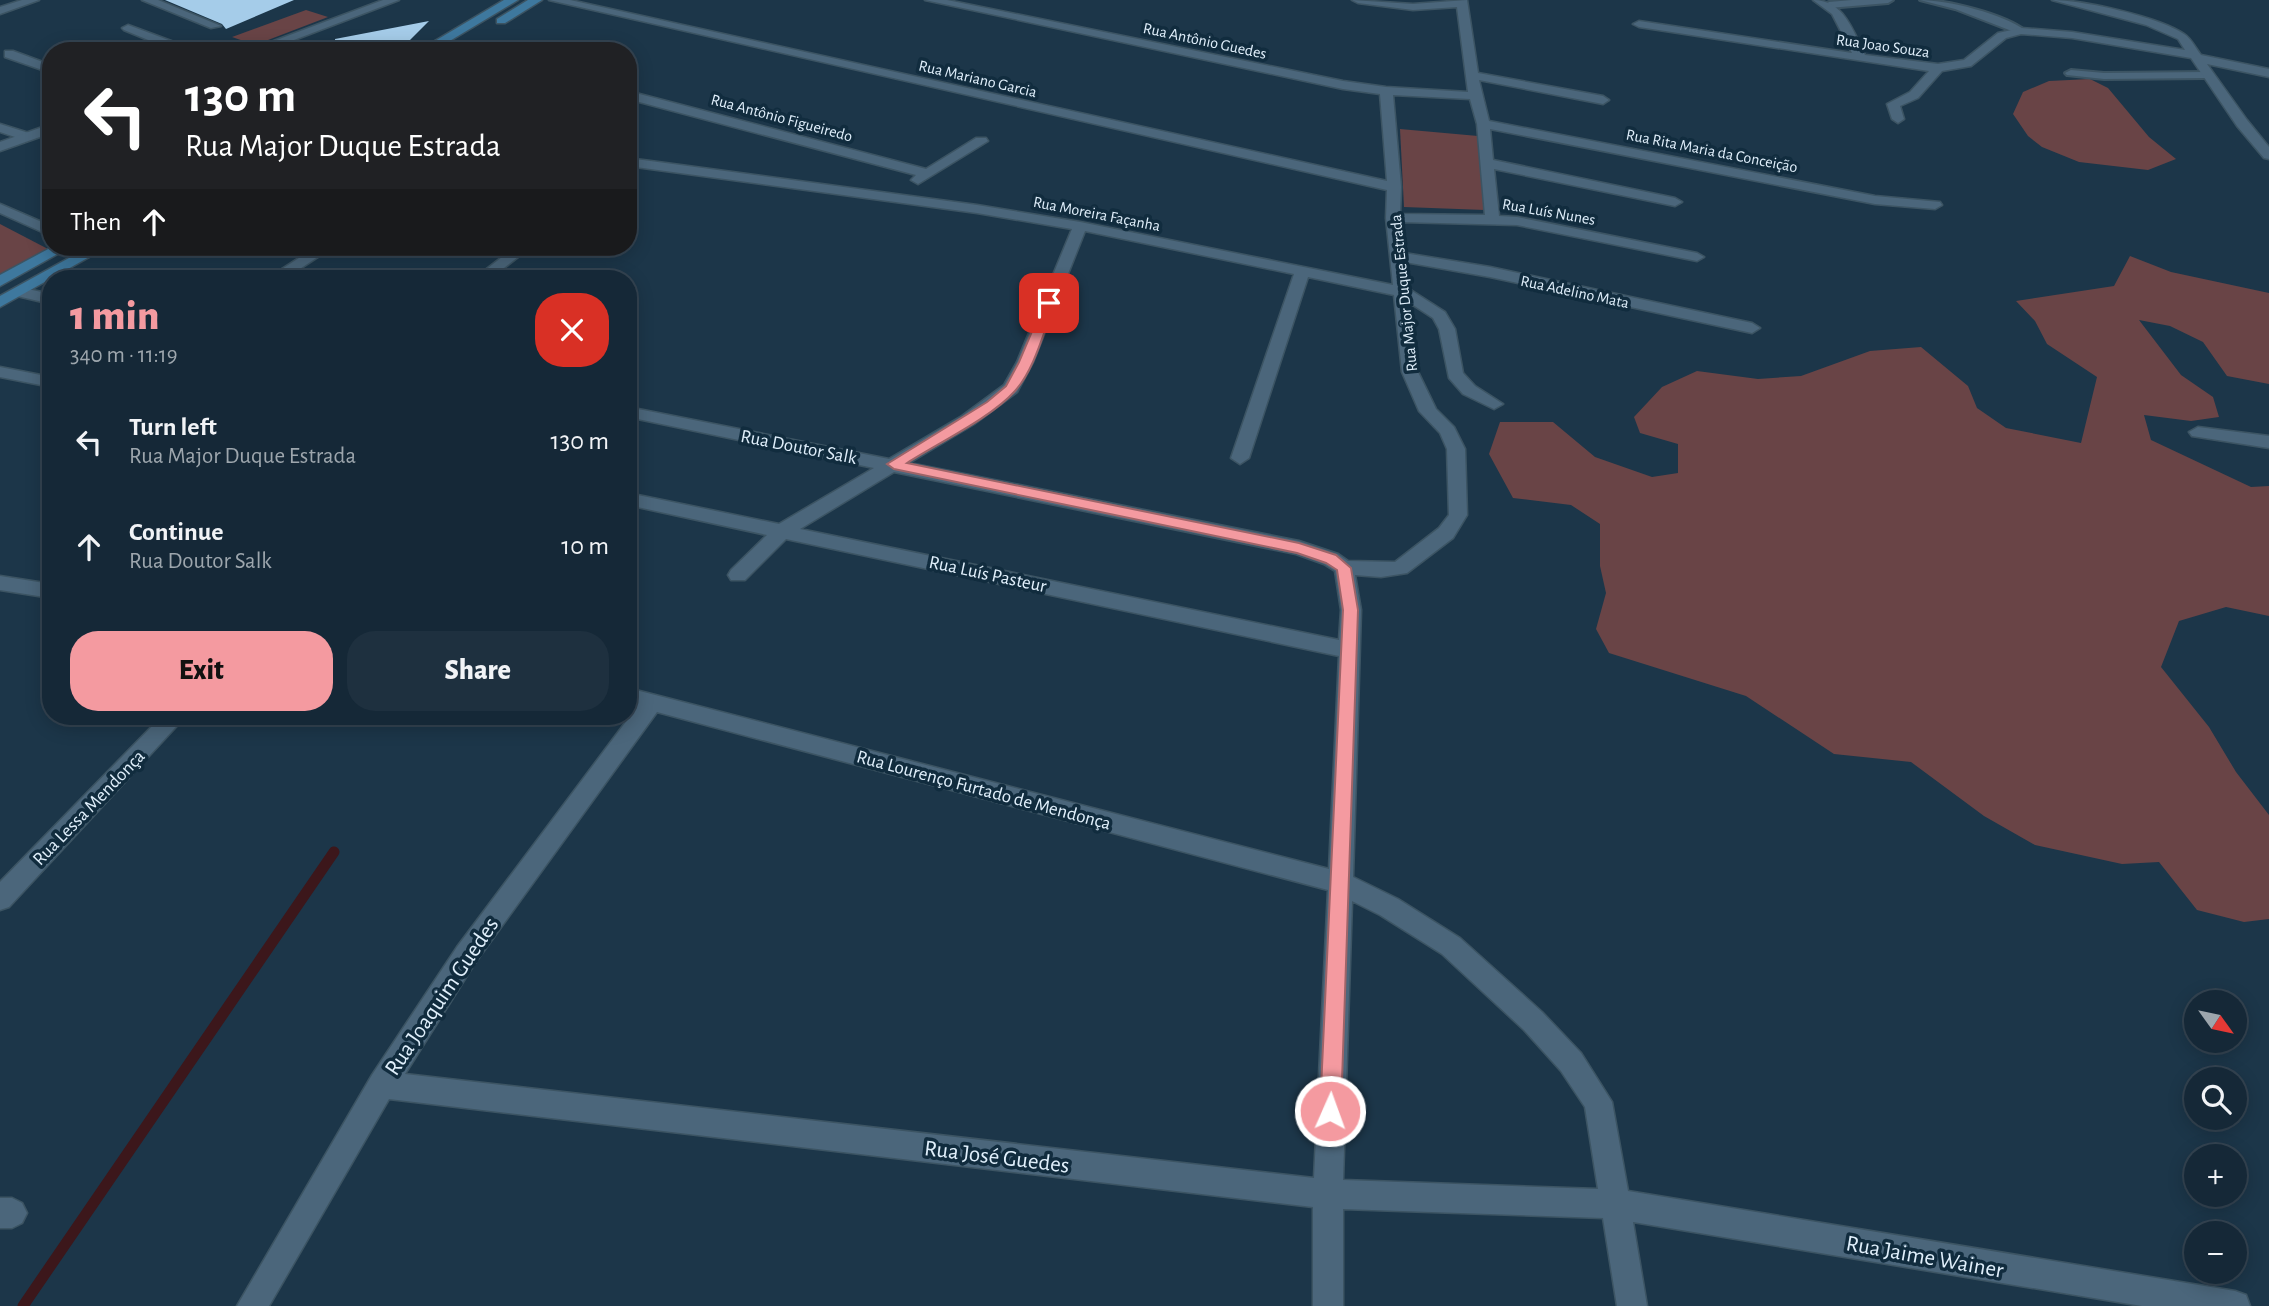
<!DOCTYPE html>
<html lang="en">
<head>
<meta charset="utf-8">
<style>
  body { margin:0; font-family:"Alegreya Sans",sans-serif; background:#1e303f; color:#f1f3f6; height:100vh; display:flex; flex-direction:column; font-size:26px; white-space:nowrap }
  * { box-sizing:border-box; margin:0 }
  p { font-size:23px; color:#9da6ad }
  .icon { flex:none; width:38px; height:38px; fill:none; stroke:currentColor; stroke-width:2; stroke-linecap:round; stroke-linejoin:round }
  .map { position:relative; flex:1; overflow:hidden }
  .details { position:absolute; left:42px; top:270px; width:595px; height:455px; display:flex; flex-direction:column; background:#152837; border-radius:28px; box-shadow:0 4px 18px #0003,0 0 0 2px #344452 }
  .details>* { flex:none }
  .guide { position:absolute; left:42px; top:42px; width:595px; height:214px; border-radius:28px; box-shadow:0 4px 18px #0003,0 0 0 2px #344452; background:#202124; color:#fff; overflow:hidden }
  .needle { width:46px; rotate:123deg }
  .buttons { position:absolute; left:2184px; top:990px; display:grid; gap:14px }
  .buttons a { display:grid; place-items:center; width:63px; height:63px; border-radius:50%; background:#152837; box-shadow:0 4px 18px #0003,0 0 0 2px #344452; font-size:35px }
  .pin { position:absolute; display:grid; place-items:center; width:60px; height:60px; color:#fff; margin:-30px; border-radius:14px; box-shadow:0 4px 10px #0006 }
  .me { position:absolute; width:77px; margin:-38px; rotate:2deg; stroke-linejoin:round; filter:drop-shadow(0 0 5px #0008) }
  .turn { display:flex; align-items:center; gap:24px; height:147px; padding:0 28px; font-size:32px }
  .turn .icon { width:91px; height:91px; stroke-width:2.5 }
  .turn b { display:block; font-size:49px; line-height:60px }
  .then { display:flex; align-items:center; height:66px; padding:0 28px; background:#0003; gap:14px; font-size:26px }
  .round { display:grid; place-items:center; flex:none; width:74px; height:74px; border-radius:28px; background:#1e303f }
  .headline { display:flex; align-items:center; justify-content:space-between; height:119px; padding:0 28px }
  h1 { font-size:42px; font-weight:800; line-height:52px; color:#f49aa0 }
  .primary-button { display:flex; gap:14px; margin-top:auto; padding:14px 28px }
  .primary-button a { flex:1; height:80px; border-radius:28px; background:#f49aa0; color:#111; font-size:28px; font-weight:800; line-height:80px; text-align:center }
  .primary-button a+a { background:#1e303f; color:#f1f3f6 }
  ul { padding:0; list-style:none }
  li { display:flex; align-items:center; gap:21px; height:105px; padding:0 28px }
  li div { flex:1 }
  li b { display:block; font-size:26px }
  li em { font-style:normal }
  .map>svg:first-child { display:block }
  .green { fill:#694446 }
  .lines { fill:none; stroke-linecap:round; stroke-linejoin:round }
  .stream { stroke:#3c171b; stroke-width:11 }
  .building { fill:#a5cce9 }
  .pedestrian-casing { stroke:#3c5463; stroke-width:4 }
  .minor-casing { stroke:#3c5463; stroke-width:3 }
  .tertiary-casing { stroke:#3c5463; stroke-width:3 }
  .secondary-casing { stroke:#3c5463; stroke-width:3 }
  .pedestrian { fill:#4b667b; fill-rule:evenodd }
  .minor { fill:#4b667b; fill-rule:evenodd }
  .tertiary { fill:#4b667b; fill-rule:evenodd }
  .secondary { fill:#3e789e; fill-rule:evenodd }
  .route { fill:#f49aa0; stroke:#9f6468; stroke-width:2 }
  .labels { text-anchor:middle; stroke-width:7; stroke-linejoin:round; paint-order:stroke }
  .far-street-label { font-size:16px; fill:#e0effb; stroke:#112c3e }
  .street-label { font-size:19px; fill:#e0effb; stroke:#112c3e }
  .near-street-label { font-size:23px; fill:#e0effb; stroke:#112c3e }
</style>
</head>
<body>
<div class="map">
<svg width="2269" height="1306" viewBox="0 0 2269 1306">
  <rect width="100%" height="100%" fill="#1c3649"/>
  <g class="green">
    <path d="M306,10L328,17L255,45L232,37Z"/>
    <path d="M2090,79L2108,88L2149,137L2176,159L2148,170L2079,162L2042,147L2028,136L2013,114L2023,92L2049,81Z"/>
    <path d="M1400,129L1478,136L1485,210L1404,207Z"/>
    <path d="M0,224L48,249L0,278Z"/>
    <path d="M2130,256L2171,272L2269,293V384L2227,376L2203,342L2170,326L2139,320L2181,375L2213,397L2219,417L2191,421L2144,415L2151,440L2251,487L2269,486V616L2226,607L2179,621L2161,667L2209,727L2236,772L2269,815V919L2244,922L2197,910L2159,862L2122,864L2035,845L1984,816L1911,762L1834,754L1746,696L1609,653L1596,629L1606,593L1600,566V524L1571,505L1513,498L1489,454L1500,422H1553L1595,457L1652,477L1678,473V444L1640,433L1634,417L1662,387L1697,371L1758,379L1801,376L1870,351L1921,347L1968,386L1977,408L2006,428L2081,443L2097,377L2047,344L2035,321L2016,301L2114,286Z"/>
  </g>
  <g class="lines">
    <path class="stream" d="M23,1306L334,852"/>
  </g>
  <g class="building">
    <path d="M165,0H294L226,29L222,24Z"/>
    <path d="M429,21L399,51H336L335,39Z"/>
  </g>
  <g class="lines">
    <g class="pedestrian-casing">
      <g id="pedestrian">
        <path d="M1852,0H1893L1888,3L1829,8L1824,5L1829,2Z"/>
        <path d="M1920,0C1948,0 2004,14 2026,31L2017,33L1955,9Z"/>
        <path d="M2071,70L2104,73L2206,72L2212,75L2206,78L2104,79L2067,75L2065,73Z"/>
      </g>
    </g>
    <g class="minor-casing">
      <g id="minor">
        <path d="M22,0H39L0,14V7Z"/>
        <path d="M142,0H158L221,26L211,28Z"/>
        <path d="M549,0H570L1387,181L1380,94L1343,89L925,0H947L1343,81L1386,87L1468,92L1457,7L1413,10L1358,3L1352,0L1413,4L1467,0L1478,73L1603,96L1609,100L1603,104L1479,80L1489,121L1875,196L1940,202L1942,205L1935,209L1875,204L1490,129L1493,160L1675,198L1682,202L1675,206L1494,169L1499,216L1517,217L1697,253L1704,257L1697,261L1517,225L1401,222L1404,253L1490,267L1752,323L1760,328L1752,333L1490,277L1405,262L1409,289L1445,312L1455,329L1463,373L1475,386L1503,404L1494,409L1463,394L1449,378L1439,329L1433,318L1410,303L1418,372L1436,409L1454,427L1465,449L1467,515L1453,538L1407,573L1381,577L1355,575L1361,610L1353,877L1398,899L1460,938L1542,1012L1581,1053L1612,1102L1628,1191L2235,1291L2246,1295L2250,1306H2142L1633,1222L1647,1306H1617L1603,1218L1343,1209V1306H1313V1207L389,1099L269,1306H237L372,1075L457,947L637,707L628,704V688L1329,869L1339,656L786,539L745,580H731L728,575L731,570L767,535L628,505V493L779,524L874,468L628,417V407L889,459L962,416L1004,385L1017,362L1072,229L977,213L628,166V158L977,205L1080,222L1393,285L1386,218L1387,190ZM1393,95L1470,99L1477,124L1485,215L1400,214L1401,187ZM1085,231L1294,274L1231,458L1240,464L1249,458L1308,277L1394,295L1402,372L1419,411L1440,433L1447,449L1449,515L1439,528L1395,562L1348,561L1338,554L1299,541L909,463L974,424L1017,392L1033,362ZM894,472L1296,554L1324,564L1335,571L1341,610L1339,640L800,529ZM657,712L1328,890L1314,1178L405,1074L475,963ZM1352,901L1380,915L1442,954L1524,1030L1561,1071L1585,1107L1598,1189L1343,1180Z"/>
        <path d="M1813,0C1844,0 1853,31 1865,55L1938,64L1964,60L1998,33L2021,28L2072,32L2185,50L2178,39L2146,25L2052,0C2083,0 2159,17 2184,34C2191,38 2196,49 2201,55L2269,69V77L2207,64L2247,120L2269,147V159L2264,158L2237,126L2191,58L2072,38L2021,34L2006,38L1971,66L1942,71L1918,98L1900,106L1904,119L1898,123L1892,119L1887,104L1910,92L1929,71L1639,27L1633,24L1639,21L1852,53L1832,14Z"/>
        <path d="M128,25L190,48L192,51H175L124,30L122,28Z"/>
        <path d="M453,45L465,51H448L449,47Z"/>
        <path d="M5,51H13L51,65V73L5,57Z"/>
        <path d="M628,91L926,169L976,138H986L988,141L918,184L911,180L916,175L628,99Z"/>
        <path d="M0,124L32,134L34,137L27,141L0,132Z"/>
        <path d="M0,204L51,226V236L0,213Z"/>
        <path d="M316,247H333L286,278H268Z"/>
        <path d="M515,247H531L491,278H475Z"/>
        <path d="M18,287L51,294V304L13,295L10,292Z"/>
        <path d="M0,367L51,377V387L0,377Z"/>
        <path d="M2198,427L2269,436V448L2192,436L2189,432Z"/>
        <path d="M0,576L51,584V598L0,590Z"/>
        <path d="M162,716H186L9,907L0,910V882Z"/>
        <path d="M0,1198H12L22,1203L27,1213L22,1223L12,1228H0Z"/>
      </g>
    </g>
    <g class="tertiary-casing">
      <g id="tertiary">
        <path d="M383,0H399L265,51H247Z"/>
        <path d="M51,124V133L0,151V142Z"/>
      </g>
    </g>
    <g class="secondary-casing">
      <g id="secondary">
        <path d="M504,0H518L433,51H418Z"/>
        <path d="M528,0H542L505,23H497V19Z"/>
        <path d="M52,247H70L0,286V275Z"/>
        <path d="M89,247H107L0,307V296Z"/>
      </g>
    </g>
    <use href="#pedestrian" class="pedestrian"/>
    <use href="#minor" class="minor"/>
    <use href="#tertiary" class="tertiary"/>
    <use href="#secondary" class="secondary"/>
  </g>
  <path class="route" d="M1049,299L1055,303C1044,330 1035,369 1015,391C991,418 938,443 907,463L1299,543L1336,555L1351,568L1358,610L1341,1111L1338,1118L1330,1121L1323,1118L1320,1111L1343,610L1337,570L1326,563L1297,553L894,469L887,464L987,402L1006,386L1019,362L1044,303Z"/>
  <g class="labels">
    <g class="far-street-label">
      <text transform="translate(1205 40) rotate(12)" y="6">Rua Antônio Guedes</text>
      <text transform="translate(1883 45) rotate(8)" y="6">Rua Joao Souza</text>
      <text transform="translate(978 78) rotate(13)" y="6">Rua Mariano Garcia</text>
      <text transform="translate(782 117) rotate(15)" y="6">Rua Antônio Figueiredo</text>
      <text transform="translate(1712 150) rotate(11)" y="6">Rua Rita Maria da Conceição</text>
      <text transform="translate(1549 211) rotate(10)" y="6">Rua Luís Nunes</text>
      <text transform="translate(1097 213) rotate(11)" y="6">Rua Moreira Façanha</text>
      <text transform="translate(1575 291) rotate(12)" y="6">Rua Adelino Mata</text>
      <text transform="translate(1403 293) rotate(-96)" y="6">Rua Major Duque Estrada</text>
    </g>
    <g class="street-label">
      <text transform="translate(799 446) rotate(11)" y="7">Rua Doutor Salk</text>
      <text transform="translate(988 573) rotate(12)" y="7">Rua Luís Pasteur</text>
      <text transform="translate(984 789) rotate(15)" y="7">Rua Lourenço Furtado de Mendonça</text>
      <text transform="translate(88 807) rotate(-46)" y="7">Rua Lessa Mendonça</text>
    </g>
    <g class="near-street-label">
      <text transform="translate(441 996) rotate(-56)" y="8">Rua Joaquim Guedes</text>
      <text transform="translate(997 1156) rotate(7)" y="8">Rua José Guedes</text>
      <text transform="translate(1925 1256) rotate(10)" y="8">Rua Jaime Wainer</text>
    </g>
  </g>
</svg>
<div class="buttons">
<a><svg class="needle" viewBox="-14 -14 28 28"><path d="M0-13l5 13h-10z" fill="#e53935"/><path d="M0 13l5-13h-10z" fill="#9da6ad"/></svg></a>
<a><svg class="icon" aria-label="search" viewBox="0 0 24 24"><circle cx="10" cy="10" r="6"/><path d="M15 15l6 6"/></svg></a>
<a>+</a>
<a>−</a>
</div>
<div class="pin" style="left:1049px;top:303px;background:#d93025"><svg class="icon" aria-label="arrive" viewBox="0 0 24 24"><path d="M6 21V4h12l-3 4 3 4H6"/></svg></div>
<svg class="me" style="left:1330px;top:1111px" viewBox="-20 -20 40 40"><circle r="17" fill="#f49aa0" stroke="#fff" stroke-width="3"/><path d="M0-11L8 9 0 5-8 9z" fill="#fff"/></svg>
<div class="guide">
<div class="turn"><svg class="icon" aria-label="left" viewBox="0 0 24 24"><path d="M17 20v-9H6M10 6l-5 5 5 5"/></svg><div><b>130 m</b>Rua Major Duque Estrada</div></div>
<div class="then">Then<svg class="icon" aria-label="ahead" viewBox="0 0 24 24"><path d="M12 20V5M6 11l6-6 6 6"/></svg></div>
</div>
<section class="details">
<div class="headline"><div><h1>1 min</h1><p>340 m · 11:19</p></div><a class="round" style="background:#d93025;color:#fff"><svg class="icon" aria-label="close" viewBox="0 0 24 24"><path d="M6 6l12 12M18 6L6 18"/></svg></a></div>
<ul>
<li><svg class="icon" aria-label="left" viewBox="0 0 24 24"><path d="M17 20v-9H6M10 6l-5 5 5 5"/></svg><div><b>Turn left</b><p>Rua Major Duque Estrada</p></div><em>130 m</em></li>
<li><svg class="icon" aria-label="ahead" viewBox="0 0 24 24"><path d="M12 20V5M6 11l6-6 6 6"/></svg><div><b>Continue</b><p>Rua Doutor Salk</p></div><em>10 m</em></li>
</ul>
<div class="primary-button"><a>Exit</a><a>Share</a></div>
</section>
</div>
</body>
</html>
